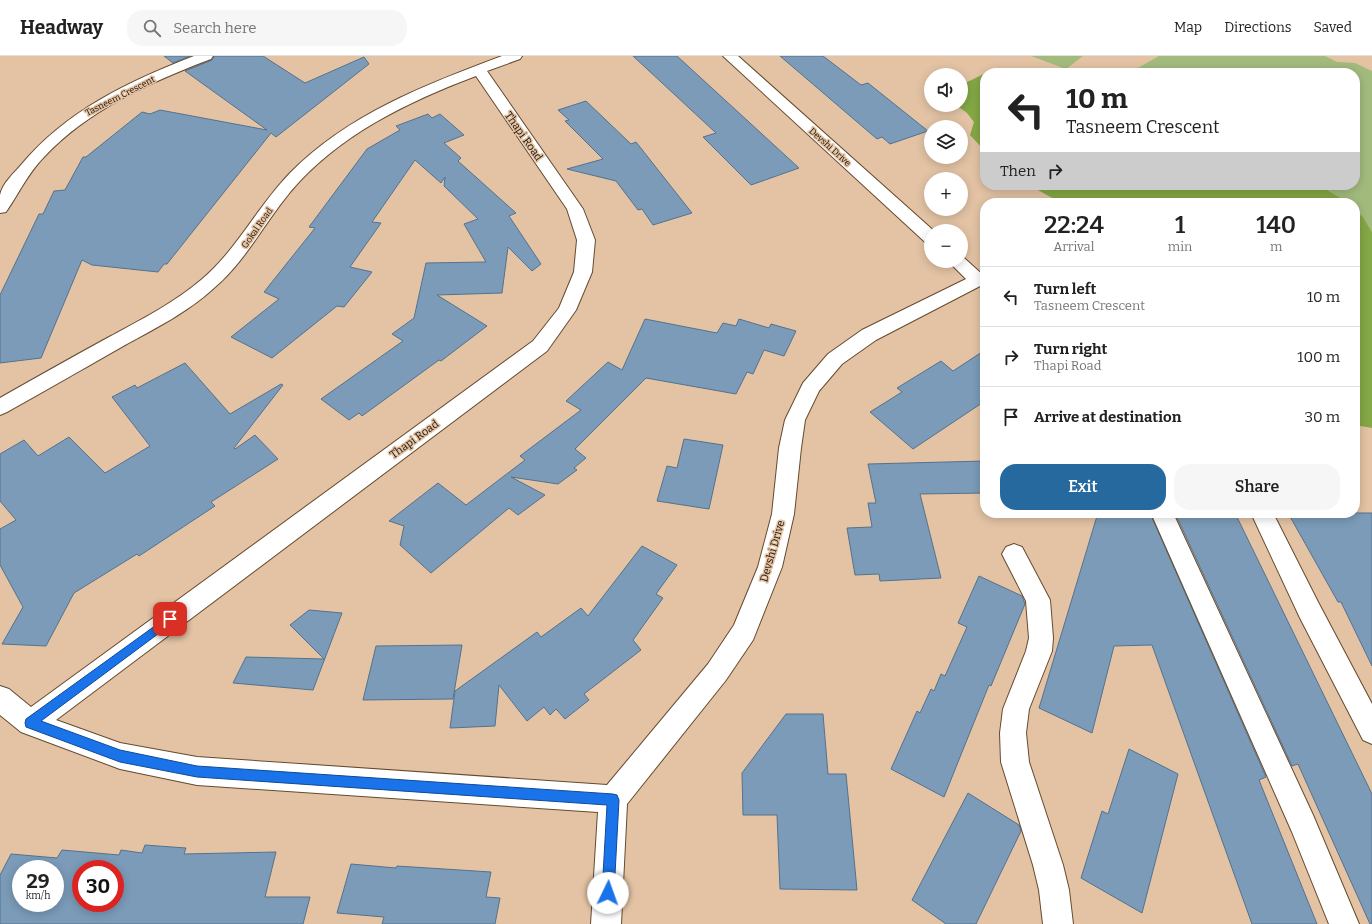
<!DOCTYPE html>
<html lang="en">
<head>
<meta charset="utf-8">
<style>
  body { margin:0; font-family:Bitter,serif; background:#f6f6f6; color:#222; height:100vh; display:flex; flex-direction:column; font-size:15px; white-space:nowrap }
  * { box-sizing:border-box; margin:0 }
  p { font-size:13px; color:#767676 }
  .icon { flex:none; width:22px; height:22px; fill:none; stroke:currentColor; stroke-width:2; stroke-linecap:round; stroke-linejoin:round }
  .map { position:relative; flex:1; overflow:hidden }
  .details { position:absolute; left:980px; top:142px; width:380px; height:320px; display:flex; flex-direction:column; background:#fff; border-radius:16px; box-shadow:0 2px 10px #0003 }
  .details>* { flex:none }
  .banner { position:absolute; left:980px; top:12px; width:380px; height:122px; border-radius:16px; box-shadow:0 2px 10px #0003; background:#fff; color:#222; overflow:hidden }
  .buttons { position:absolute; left:924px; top:12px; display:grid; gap:8px }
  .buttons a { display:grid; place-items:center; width:44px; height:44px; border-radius:50%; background:#fff; box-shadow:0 2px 10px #0003; font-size:20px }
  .speed { position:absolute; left:12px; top:804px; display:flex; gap:8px; font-size:20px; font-weight:700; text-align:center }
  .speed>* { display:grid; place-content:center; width:52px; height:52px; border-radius:50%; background:#fff; box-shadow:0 2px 10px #0003; line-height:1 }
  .speed small { font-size:10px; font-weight:400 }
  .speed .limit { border:6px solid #d22; background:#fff; color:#111 }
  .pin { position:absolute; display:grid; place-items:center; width:34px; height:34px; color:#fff; margin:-17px; border-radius:8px; box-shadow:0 2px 6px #0006 }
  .me { position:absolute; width:44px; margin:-22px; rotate:3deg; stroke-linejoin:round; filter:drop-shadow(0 0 3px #0008) }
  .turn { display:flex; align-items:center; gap:14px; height:84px; padding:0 20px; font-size:18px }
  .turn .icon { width:52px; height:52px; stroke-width:2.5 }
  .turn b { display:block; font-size:28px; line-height:34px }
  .then { display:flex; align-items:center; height:38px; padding:0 20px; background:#0003; gap:8px; font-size:15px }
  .eta { display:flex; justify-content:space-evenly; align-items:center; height:68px; text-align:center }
  .eta b { font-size:24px; font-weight:600; line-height:28px }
  .button { display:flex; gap:8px; margin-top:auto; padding:8px 20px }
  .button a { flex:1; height:46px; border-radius:16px; background:#26699f; color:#fff; font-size:16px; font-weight:600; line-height:46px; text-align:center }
  .button a+a { background:#f6f6f6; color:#222 }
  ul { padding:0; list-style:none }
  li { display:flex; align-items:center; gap:12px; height:60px; padding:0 20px; border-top:1px solid #e0e0e0 }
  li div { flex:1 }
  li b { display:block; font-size:15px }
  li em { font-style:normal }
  header { display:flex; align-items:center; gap:24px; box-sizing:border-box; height:56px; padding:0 20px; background:#fff; border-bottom:1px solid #e0e0e0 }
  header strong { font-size:19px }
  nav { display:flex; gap:22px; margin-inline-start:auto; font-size:14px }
  .search { width:280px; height:36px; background:#f6f6f6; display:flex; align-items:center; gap:10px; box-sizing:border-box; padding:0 14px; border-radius:16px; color:#767676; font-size:15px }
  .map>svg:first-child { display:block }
  .green { fill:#a2bb7d }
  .forest { fill:#84a846 }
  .building { fill:#7b9bb8; stroke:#54728d; fill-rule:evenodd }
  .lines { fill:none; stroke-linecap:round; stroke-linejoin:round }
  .minor-casing { stroke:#654a2f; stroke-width:2 }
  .minor { fill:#fff; fill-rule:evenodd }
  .route { fill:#1a73e8; stroke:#114b97 }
  .labels { text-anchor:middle; stroke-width:3; stroke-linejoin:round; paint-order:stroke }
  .far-street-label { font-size:9px; fill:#1e1307; stroke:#e3c3a4 }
  .street-label { font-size:11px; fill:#1e1307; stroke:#e3c3a4 }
</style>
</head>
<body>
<header>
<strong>Headway</strong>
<div class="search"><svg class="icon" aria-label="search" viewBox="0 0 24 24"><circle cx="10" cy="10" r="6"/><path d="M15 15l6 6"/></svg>Search here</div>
<nav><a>Map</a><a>Directions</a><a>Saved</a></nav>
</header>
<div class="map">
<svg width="1372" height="868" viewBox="0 0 1372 868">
  <rect width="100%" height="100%" fill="#e3c3a4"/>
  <g class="green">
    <path d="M1031,0H1083L1066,13Z"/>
    <path d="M1159,0H1325L1337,6L1355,7L1372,15V176L1363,161L1355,153V147C1341,147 1330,137 1319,129H1355V17H1129Z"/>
  </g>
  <g class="forest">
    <path d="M990,15L1003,17H985V95L970,79L974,66L967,57L956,49H961V29Z"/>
    <path d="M1029,129H1319L1348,147H1061Z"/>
    <path d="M1355,153L1363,161L1372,176V372L1355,369Z"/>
  </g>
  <g class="building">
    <path d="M164,0H190L173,7Z"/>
    <path d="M214,0H263L305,27L364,1L369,8L276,81L271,77L167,208H164L158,216L92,209L82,204L41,302L0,307V239L39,158H43L54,135L65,134L83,101H86L142,56L150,58L160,54L267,74L185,15L212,4Z"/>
    <path d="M633,0H677L799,112L751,129L703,81L716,77Z"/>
    <path d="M780,0H823L861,29L868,27L928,75L890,88L882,81L877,83Z"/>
    <path d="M586,45L631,88L636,86L692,157L653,169L642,153L638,154L616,125L567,113L603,103L565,65L569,64L558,54Z"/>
    <path d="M428,58L432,62L440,58L464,79L444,87L461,102L458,105L516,157L509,160L541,208L532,215L508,191L502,237L437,239L487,270L441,305L439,304L362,360L359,357L349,364L321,343L403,285L392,278L414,262L426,207L486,206L464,168L478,163L444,130L445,121L441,127L415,104L372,166L381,167L350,211L372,216L344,251L337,250L272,302L231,281L279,243L264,236L315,172L309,171L367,93L400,74L396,70Z"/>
    <path d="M645,263L717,277L723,267L736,270L739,263L769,272L771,268L796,275L784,300L764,294L753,318L747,316L736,338L646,322L575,393L586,402L574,412L577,414L558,428L511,421L545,439L518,459L509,452L431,517L400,489L404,470L389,465L438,427L466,449L525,404L520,400L581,354L566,345L608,306L622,314Z"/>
    <path d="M985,294V345L913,393L870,356L902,336L897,332L941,305L953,315Z"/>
    <path d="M185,307L230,358L281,328L283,329L234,392L235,393L255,379L278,403L211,446L215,450L139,500L137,498L74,537L46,590L2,588L23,551L0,509V473L16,464L0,445V398L24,384L38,400L69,381L105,417L150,390L112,341L135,329L137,332Z"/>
    <path d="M684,383L723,389L709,453L657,445L667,410L677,412Z"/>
    <path d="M985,405V437L920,438L941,522L880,525L879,518L855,519L847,472L872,471L868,447H876L868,408Z"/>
    <path d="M1100,457H1150L1266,721L1259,724L1317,868H1252L1152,589L1114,590L1092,677L1039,652L1097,460H1101Z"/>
    <path d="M1175,457H1235L1372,738V868H1370L1298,708L1292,710Z"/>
    <path d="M1288,457H1372V610L1341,546H1338Z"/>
    <path d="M642,490L677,509L656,538L663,542L633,584L641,594L584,638L589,644L565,663L556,653L550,659L544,651L527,665L499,629L495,670L450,672L455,635L537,576L541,581L581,552L588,560Z"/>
    <path d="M979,520L1022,540L1025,548L991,630L989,629L944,741L891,713L917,655L920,657L931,633L934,635L941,618L945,620L967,571L958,567Z"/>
    <path d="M309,554L342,557L313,634L233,627L246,601L324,603L290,569Z"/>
    <path d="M462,589L453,643L363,644L376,590Z"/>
    <path d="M786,658H823L828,718H846L857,834L780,833L777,759H743L742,717Z"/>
    <path d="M1129,693L1178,718L1142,857L1081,822L1102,755L1108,758Z"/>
    <path d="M968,737L1019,769L1021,775L976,868H946L912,844Z"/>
    <path d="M145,789L186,792L184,798L276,796L265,841H310L303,868H0V819L11,798L57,802L62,794L119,799L121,794L142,797ZM21,813H55V847H21ZM81,813H115V847H81Z"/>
    <path d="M351,808L396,812L397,810L491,816L486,841L500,842L495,868H382L384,861L337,857Z"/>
  </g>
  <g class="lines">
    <g class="minor-casing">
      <g id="minor">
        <path d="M194,0H213L211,3C151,26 89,53 44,101C28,117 19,137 6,156L0,157C0,152 0,144 0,139C2,128 14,117 21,109C66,55 129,25 194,0Z"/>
        <path d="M502,0H522L520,3L487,15L583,153L595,184L592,216L576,254L547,295L56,664L120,687L197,701L607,729L708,608L734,569L758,511L772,458L779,392L785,364L803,327L828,298L862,274L966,223L948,205H961V200L963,201L984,220V228L876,284L842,308L819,335L805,364L801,392L794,458L782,511L753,584L726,624L627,748L621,868H591L598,756L197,729L120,713L21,676L0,659V630L9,633L31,651L533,285L559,252L574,216L577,184L567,153L476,20C407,46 339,79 291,135C264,167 246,205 214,232C188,256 156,272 125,289C86,311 47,334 7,356L0,359V342C37,321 74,300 111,280C142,263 174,247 201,224C237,194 257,151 290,117C348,58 427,28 502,0Z"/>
        <path d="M723,0H738L934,175H931V187L925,186Z"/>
        <path d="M1151,457H1173L1313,759L1359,868H1329L1292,776Z"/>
        <path d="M1251,457H1273L1318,546L1372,648V688L1363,684L1300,562Z"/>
        <path d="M1014,488L1022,491L1050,544L1053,582L1052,595L1029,653L1026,677L1029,706L1063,809L1069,834L1073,868H1043L1039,834L1033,809L1001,706L1000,677L1003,653L1026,595L1029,582L1026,545L1002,498L1006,491Z"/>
      </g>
    </g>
    <use href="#minor" class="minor"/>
  </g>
  <path class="route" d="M170,559L174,560L175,563L174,566L41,665L120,694L197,710L613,738L617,739L619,744L614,837L612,841L608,843L603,841L602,837L607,749L197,721L120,706L26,671L25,667L26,663Z"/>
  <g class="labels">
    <g class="far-street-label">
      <text transform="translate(120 40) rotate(-27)" y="3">Tasneem Crescent</text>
      <text transform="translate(830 91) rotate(42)" y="3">Devshi Drive</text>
      <text transform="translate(257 172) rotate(-55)" y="3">Gokal Road</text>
    </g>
    <g class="street-label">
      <text transform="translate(524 80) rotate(55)" y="4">Thapi Road</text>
      <text transform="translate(414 383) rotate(-36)" y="4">Thapi Road</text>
      <text transform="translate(772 495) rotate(-74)" y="4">Devshi Drive</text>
    </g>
  </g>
</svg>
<div class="buttons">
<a><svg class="icon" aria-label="sound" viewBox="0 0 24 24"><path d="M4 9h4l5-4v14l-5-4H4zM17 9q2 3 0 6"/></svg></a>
<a><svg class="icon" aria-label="layers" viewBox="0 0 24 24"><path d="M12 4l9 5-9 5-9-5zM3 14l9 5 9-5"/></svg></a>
<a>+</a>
<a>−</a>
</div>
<div class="speed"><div>29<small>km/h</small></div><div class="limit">30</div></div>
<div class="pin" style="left:170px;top:563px;background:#d93025"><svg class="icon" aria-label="arrive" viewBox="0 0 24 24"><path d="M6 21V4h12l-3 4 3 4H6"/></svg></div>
<svg class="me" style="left:608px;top:837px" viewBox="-20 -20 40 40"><circle r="19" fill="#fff"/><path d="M0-13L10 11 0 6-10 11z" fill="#1a73e8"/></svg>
<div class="banner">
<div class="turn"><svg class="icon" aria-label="left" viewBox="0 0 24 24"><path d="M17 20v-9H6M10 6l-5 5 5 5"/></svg><div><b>10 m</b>Tasneem Crescent</div></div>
<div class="then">Then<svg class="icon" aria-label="right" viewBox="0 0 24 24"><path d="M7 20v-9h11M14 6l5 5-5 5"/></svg></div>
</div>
<section class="details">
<div class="eta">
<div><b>22:24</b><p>Arrival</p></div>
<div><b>1</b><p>min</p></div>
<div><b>140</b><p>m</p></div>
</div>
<ul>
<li><svg class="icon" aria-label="left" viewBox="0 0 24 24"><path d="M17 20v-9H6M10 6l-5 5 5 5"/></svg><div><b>Turn left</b><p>Tasneem Crescent</p></div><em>10 m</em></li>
<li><svg class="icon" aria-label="right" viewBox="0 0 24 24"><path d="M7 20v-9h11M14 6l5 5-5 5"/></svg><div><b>Turn right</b><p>Thapi Road</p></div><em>100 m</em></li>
<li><svg class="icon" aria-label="arrive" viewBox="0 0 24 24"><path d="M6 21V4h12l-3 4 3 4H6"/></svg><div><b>Arrive at destination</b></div><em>30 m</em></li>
</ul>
<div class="button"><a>Exit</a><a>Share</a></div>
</section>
</div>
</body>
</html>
